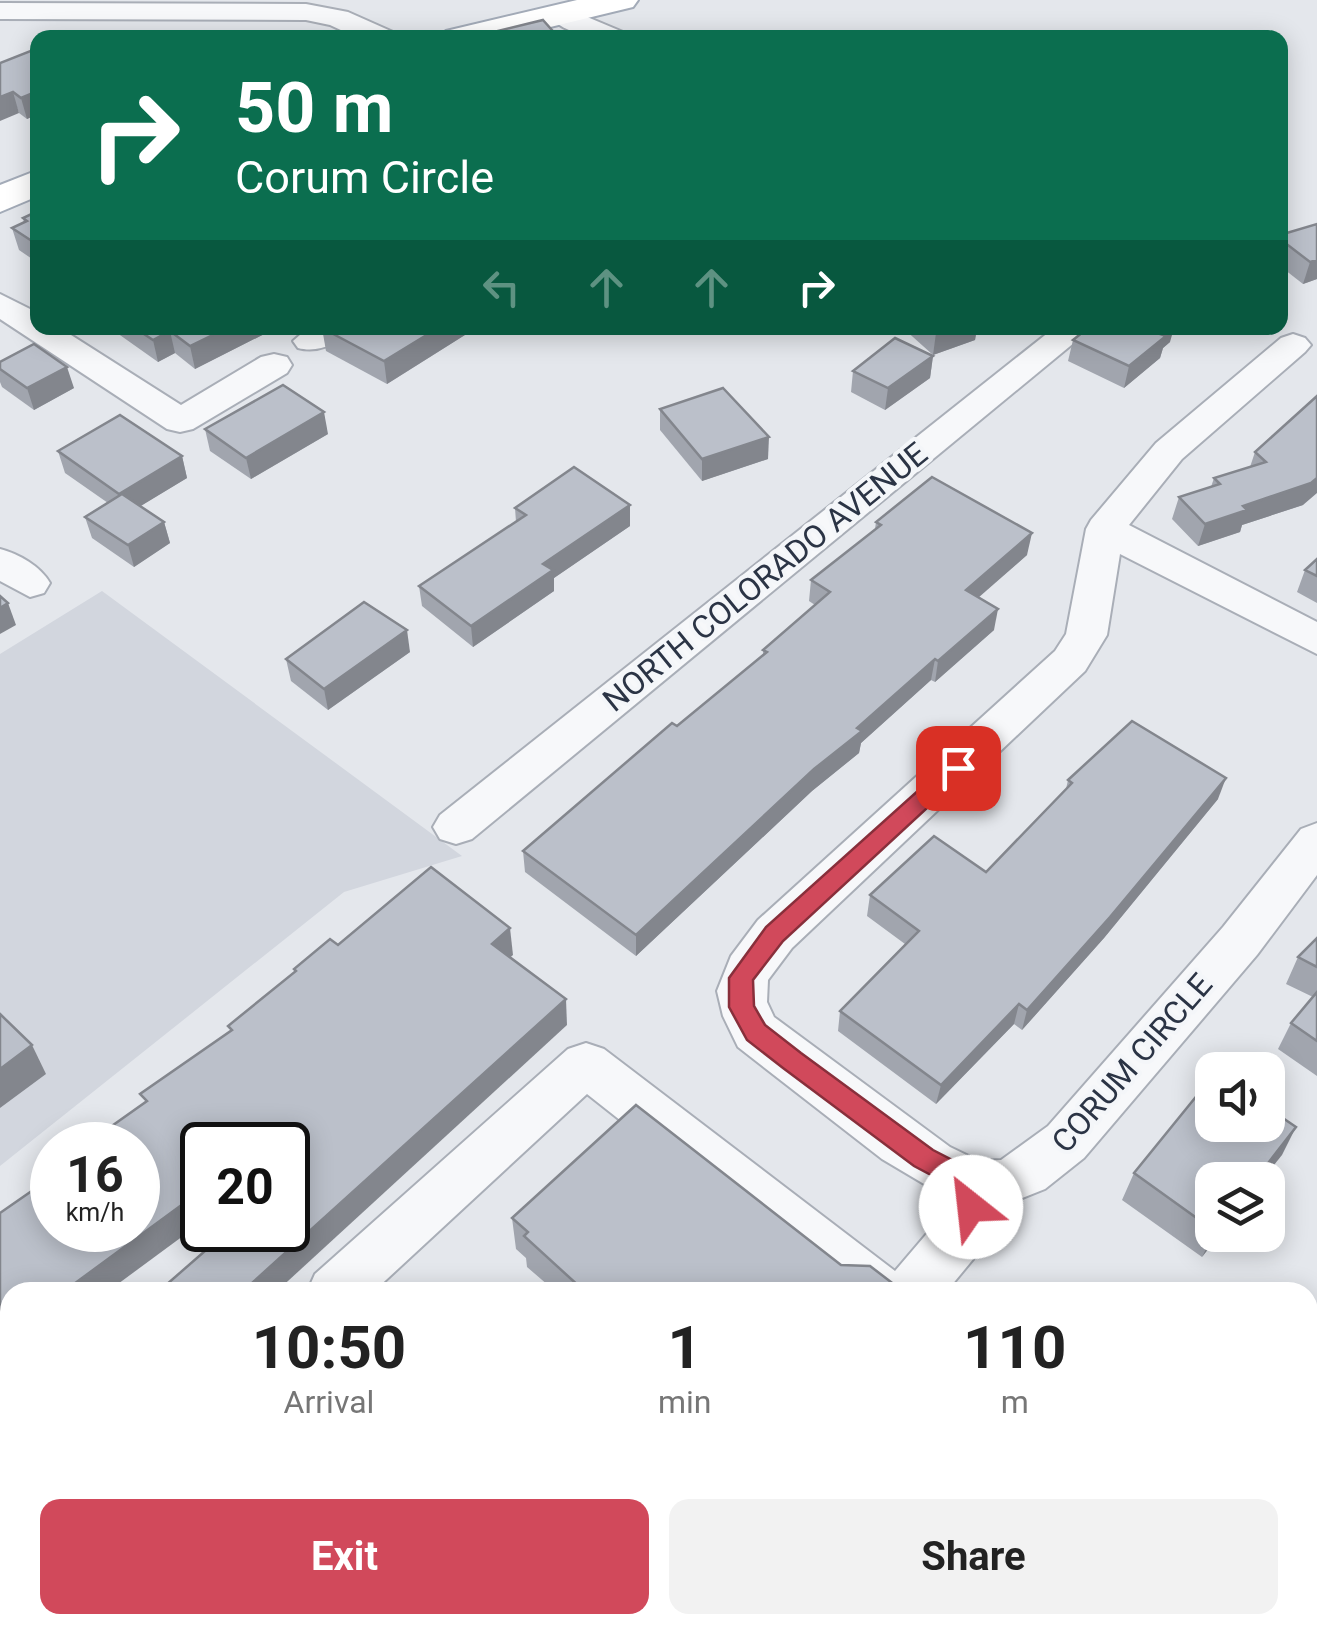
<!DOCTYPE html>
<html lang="en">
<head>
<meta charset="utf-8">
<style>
  body { margin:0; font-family:Roboto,sans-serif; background:#f2f2f2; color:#222; height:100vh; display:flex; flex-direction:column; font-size:38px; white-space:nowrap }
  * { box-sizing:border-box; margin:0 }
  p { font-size:32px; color:#767676 }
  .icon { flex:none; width:55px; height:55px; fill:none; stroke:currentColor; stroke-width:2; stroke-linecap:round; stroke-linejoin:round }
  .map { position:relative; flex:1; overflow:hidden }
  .sheet { position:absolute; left:0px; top:1282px; width:1318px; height:352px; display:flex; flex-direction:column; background:#fff; border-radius:30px 30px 0 0; box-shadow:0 5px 25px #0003 }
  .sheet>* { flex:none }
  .hud { position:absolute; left:30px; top:30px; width:1258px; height:305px; border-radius:20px; box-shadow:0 5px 25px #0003; background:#0b6e4f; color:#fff; overflow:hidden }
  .fabs { position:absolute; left:1195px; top:1052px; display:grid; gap:20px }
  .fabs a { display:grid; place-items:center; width:90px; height:90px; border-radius:20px; background:#fff; box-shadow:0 5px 25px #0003; font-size:50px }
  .speed { position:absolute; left:30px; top:1122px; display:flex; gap:20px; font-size:50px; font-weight:700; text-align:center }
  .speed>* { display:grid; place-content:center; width:130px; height:130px; border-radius:50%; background:#fff; box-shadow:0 5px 25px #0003; line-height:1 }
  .speed small { font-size:25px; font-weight:400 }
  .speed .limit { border:5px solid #111; border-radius:15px; background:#fff; color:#111 }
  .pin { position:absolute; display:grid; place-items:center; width:85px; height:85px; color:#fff; margin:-42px; border-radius:20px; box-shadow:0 5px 15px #0006 }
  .me { position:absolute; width:110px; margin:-55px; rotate:331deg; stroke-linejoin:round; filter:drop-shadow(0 0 8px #0008) }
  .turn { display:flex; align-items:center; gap:35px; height:210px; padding:0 40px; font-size:45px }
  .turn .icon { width:130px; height:130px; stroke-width:2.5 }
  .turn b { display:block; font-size:70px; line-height:85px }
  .lanes { display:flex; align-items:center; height:95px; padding:0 40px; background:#0003; justify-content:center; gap:50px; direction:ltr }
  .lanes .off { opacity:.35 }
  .eta { display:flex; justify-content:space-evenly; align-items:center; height:170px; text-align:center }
  .eta b { font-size:60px; font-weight:700; line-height:70px }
  .button { display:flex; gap:20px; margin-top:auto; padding:20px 40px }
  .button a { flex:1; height:115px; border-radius:20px; background:#d1495b; color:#fff; font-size:40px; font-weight:700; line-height:115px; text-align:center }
  .button a+a { background:#f2f2f2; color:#222 }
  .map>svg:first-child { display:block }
  .built { fill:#d2d6de }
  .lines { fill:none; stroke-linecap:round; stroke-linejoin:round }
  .minor-casing { stroke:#a9aeb7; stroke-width:4 }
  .major-casing { stroke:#a3abb8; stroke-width:4 }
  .minor { fill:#f7f8fa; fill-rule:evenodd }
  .major { fill:#fff; fill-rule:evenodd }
  .wall { fill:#a1a5ae }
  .shaded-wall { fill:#83868d }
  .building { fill:#bbc0ca; stroke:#83868d; stroke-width:2.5 }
  .route { fill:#d1495b; stroke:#882f3b; stroke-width:2.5 }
  .labels { text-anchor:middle; stroke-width:8; stroke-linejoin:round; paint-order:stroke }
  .street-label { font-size:32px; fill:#2b3445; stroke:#f4f6f9 }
</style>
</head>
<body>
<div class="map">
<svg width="1317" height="1634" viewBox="0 0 1317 1634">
  <rect width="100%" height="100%" fill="#e4e7ec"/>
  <path class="built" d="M102,591L462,856L344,892L0,1166V654Z"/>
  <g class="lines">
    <g class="minor-casing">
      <g id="minor">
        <path d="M0,3L306,4L348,12L393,32L397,38H358L330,25L306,20L0,19Z"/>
        <path d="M561,6L623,32L627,38C599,38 566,37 547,14Z"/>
        <path d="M0,294L38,313V328H60L181,405L261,357L274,354L287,357L292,365L287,373L193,429L180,432L167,429L0,319Z"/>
        <path d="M308,328H350C339,345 317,353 298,348L293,341Z"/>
        <path d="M1054,328H1092L472,839L456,844L440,839L433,827L440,815Z"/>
        <path d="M1293,334L1305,338L1311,345L1305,352L1182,459L1129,525L1317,622V654L1120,554L1107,635L1085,671L792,948L768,980L767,1002L774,1017L950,1147L979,1161L1001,1160L1048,1126L1223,927L1301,829L1317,823V875L1257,955L1084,1158L1045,1189L997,1208L984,1246L946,1292H838L587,1094L373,1292H307L315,1274L568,1049L586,1043L604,1049L895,1271L941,1217L946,1197L882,1159L738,1047L723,1016L717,991L731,956L758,920L1055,651L1066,634L1086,529L1091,520L1156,443L1281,338Z"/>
        <path d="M0,549C19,554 40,566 50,583L44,593L30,597L0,581Z"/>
        <path d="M175,1625H237L240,1634H178Z"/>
        <path d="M1035,1625H1100L1096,1634H1031Z"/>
      </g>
    </g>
    <g class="major-casing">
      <g id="major">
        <path d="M577,0H638L633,7L505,38H441L446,31Z"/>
        <path d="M38,170V196L0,212V185Z"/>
      </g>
    </g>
    <use href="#minor" class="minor"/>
    <use href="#major" class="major"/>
  </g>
  <g class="wall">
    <path d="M38,48V114L27,119L19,113L0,63Z"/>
    <path d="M38,211V263L19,250L12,228L24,223L23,218Z"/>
    <path d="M1317,224V279L1303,284L1280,266V235Z"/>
    <path d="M110,328H276L195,369L175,353L158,362Z"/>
    <path d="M322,328H476L387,384L326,351Z"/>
    <path d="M903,328H977L975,340L933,355Z"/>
    <path d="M1073,340L1170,342L1163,348L1160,358L1124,388L1068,361Z"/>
    <path d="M933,356L930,378L885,410L851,392L853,371Z"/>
    <path d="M0,362L74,388L34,410L2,387L0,382Z"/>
    <path d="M1317,396L1303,505L1242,525L1240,532L1198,546L1172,519L1179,497L1211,487L1214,478L1250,467L1255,452Z"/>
    <path d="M660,409L768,459L702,481L660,430Z"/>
    <path d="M205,429L328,434L251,479L210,451Z"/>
    <path d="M58,451L182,456L187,478L140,506L164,522L170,543L134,567L92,538L85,517L108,503L65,473Z"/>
    <path d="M630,505V526L554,578V591L473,647L422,606L419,586L516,522L515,508Z"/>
    <path d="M876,522L1027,555L978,597L994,630L935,682L931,680L861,743L859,753L812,791L636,956L525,872L523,851L763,655V650L815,605L809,601L811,580L875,529Z"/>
    <path d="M1317,559V603L1297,592L1305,570Z"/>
    <path d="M410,652L328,710L291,681L286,659Z"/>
    <path d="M1068,780L1218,799L1104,938L1022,1030L1014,1024L936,1104L838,1031L840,1011L905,944L867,916L870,895L986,872L1066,789Z"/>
    <path d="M1317,938V1076L1278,1049L1291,1023L1313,997L1286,984L1298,957Z"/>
    <path d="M1282,1155L1212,1180V1235H1219L1202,1257L1122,1200L1134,1173Z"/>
    <path d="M512,1218L841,1265L904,1292H556L527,1267L526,1258L516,1249Z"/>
    <path d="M328,1625H356L348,1634H336Z"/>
    <path d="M370,1625H541L543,1634H378Z"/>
    <path d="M1143,1625H1308L1317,1634H1154Z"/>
  </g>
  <g class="shaded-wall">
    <path d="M38,91V114L27,119L21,98Z"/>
    <path d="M13,92L19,113L0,121V97Z"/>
    <path d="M1317,260V279L1303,284L1310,262Z"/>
    <path d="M227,328H276L195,369L190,346Z"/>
    <path d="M438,328H476L387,384L384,361Z"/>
    <path d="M952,328H977L975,340L933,355L936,333Z"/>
    <path d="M1167,328H1174L1170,342L1163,348L1160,358L1124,388L1129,366Z"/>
    <path d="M170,331L175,353L158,362L153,340Z"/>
    <path d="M933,356L930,378L885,410L888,388Z"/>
    <path d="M67,367L74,388L34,410L27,388Z"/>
    <path d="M324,412L328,434L251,479L246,458Z"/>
    <path d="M769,437L768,459L702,481V459Z"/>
    <path d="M182,456L187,478L126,515L119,494Z"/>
    <path d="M1317,478V493L1303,505L1242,525L1240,532L1198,546L1205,524L1243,506Z"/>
    <path d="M630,505V526L554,578V591L473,647L471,626L543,564Z"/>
    <path d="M164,522L170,543L134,567L128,545Z"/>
    <path d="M1032,533L1027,555L962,612L966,590Z"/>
    <path d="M8,603L16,625L0,634V608Z"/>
    <path d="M998,609L994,630L935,682L938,661Z"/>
    <path d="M407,630L410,652L328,710L324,689Z"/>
    <path d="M935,659L931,680L861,743L859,753L812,791L636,956V935L857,728Z"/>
    <path d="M1226,778L1218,799L1104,938L1022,1030L1027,1010Z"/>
    <path d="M510,928L513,955L495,970L492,944Z"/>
    <path d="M566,999L567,1025L276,1292H242Z"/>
    <path d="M1019,1004L1014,1024L936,1104L941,1085Z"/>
    <path d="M32,1045L46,1074L0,1108V1069Z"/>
    <path d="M1296,1127L1282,1155L1262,1180H1255Z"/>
    <path d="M202,1190V1222L107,1292H63Z"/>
    <path d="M1213,1235H1219L1202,1257Z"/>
    <path d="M10,1332V1365L0,1372V1339Z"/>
    <path d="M335,1625H356L348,1634H339Z"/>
  </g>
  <g class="building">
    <path d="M543,20L559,38H469Z"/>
    <path d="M78,33L80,38H65Z"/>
    <path d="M38,48V91L21,98L13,92L0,97V63Z"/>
    <path d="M38,211V245L12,228L27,221L23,218Z"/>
    <path d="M1317,224V260L1310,262L1280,239V235Z"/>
    <path d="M135,328H227L190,346L170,331L153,340Z"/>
    <path d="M322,328H438L384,361Z"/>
    <path d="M930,328H952L936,333Z"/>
    <path d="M1088,328H1167L1160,334L1166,336L1129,366L1073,340Z"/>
    <path d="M895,338L933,356L888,388L853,371Z"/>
    <path d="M34,344L67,367L27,388L0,369V362Z"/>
    <path d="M283,385L324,412L246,458L205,429Z"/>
    <path d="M723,388L769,437L702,459L660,409Z"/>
    <path d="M1317,396V478L1311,483L1243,506L1247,510L1205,524L1179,497L1220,484L1214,478L1266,462L1255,452Z"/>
    <path d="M120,415L182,456L119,494L58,451Z"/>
    <path d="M574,467L630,505L543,564L553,570L471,626L419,586L526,515L515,508Z"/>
    <path d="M932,477L1032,533L966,590L998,609L938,661L935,659L857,728L862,731L814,769L636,935L523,851L672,723L677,726L767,652L763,650L830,592L811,580L881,525L876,522Z"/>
    <path d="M122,494L164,522L128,545L85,517Z"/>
    <path d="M1317,559V576L1305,570Z"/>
    <path d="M0,596L8,603L0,608Z"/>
    <path d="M364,602L407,630L324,689L286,659Z"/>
    <path d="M1132,721L1226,778L1110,917L1027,1010L1019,1004L941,1085L840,1011L919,931L870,895L934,836L986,872L1072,783L1068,780Z"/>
    <path d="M431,867L510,928L492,944L566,999L242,1292H158L229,1230H288V1145H202V1190L63,1292H10V1332L0,1339V1213L52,1177V1230H138V1145H96L92,1140L147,1101L140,1094L232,1030L228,1026L296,971L294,969L330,939L338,945Z"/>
    <path d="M1317,938V967L1298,957Z"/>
    <path d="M1317,992V1041L1291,1023Z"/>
    <path d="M0,1014L32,1045L0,1069Z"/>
    <path d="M1212,1077V1125H1268V1108L1296,1127L1255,1180H1212V1229L1134,1173Z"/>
    <path d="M636,1105L841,1265L870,1266L904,1292H579L577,1291L581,1288L524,1236L528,1232L512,1218Z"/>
    <path d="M10,1424V1457L0,1443V1433Z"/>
    <path d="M0,1505L10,1516V1578L5,1583L10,1589V1625H40L47,1634H0Z"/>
    <path d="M1308,1544L1317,1551V1634H1186L1175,1625H1308Z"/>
    <path d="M380,1625H541L542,1626L534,1634H389Z"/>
    <path d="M648,1625H848L858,1634H640Z"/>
  </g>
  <path class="route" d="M958,759L965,762L969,768L965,773L783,941L753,980L754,1006L765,1025L801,1053L933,1150L985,1177C991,1190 986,1203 980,1216L971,1219L961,1216L957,1207L961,1191L914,1166L783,1068L747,1040L729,1007V978L766,927L950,762Z"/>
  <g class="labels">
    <g class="street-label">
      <text transform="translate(765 577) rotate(-39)" y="11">NORTH COLORADO AVENUE</text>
      <text transform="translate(1132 1063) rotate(-49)" y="11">CORUM CIRCLE</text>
    </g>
  </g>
</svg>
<div class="fabs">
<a><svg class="icon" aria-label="sound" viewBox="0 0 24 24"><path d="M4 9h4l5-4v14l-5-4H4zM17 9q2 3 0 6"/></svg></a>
<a><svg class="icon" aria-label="layers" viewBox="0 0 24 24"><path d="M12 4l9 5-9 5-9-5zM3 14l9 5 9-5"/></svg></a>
</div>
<div class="speed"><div>16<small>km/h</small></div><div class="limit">20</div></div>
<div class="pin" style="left:958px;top:768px;background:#d93025"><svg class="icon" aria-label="arrive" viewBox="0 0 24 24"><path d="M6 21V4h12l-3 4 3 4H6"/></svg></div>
<svg class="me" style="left:971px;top:1207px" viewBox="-20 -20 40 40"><circle r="19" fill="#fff"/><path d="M0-13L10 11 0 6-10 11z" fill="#d1495b"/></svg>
<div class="hud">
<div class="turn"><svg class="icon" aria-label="right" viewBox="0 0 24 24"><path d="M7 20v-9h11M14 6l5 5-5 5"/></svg><div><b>50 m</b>Corum Circle</div></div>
<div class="lanes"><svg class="icon off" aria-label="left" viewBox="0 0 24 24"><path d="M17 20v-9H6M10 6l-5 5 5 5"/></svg><svg class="icon off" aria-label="ahead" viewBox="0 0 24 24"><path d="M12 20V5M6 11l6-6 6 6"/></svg><svg class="icon off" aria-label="ahead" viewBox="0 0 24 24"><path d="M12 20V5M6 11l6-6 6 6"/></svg><svg class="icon" aria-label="right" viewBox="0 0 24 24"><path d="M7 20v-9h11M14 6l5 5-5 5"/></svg></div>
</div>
<section class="sheet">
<div class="eta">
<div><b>10:50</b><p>Arrival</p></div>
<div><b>1</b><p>min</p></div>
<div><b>110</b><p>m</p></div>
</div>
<div class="button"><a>Exit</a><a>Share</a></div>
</section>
</div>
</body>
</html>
